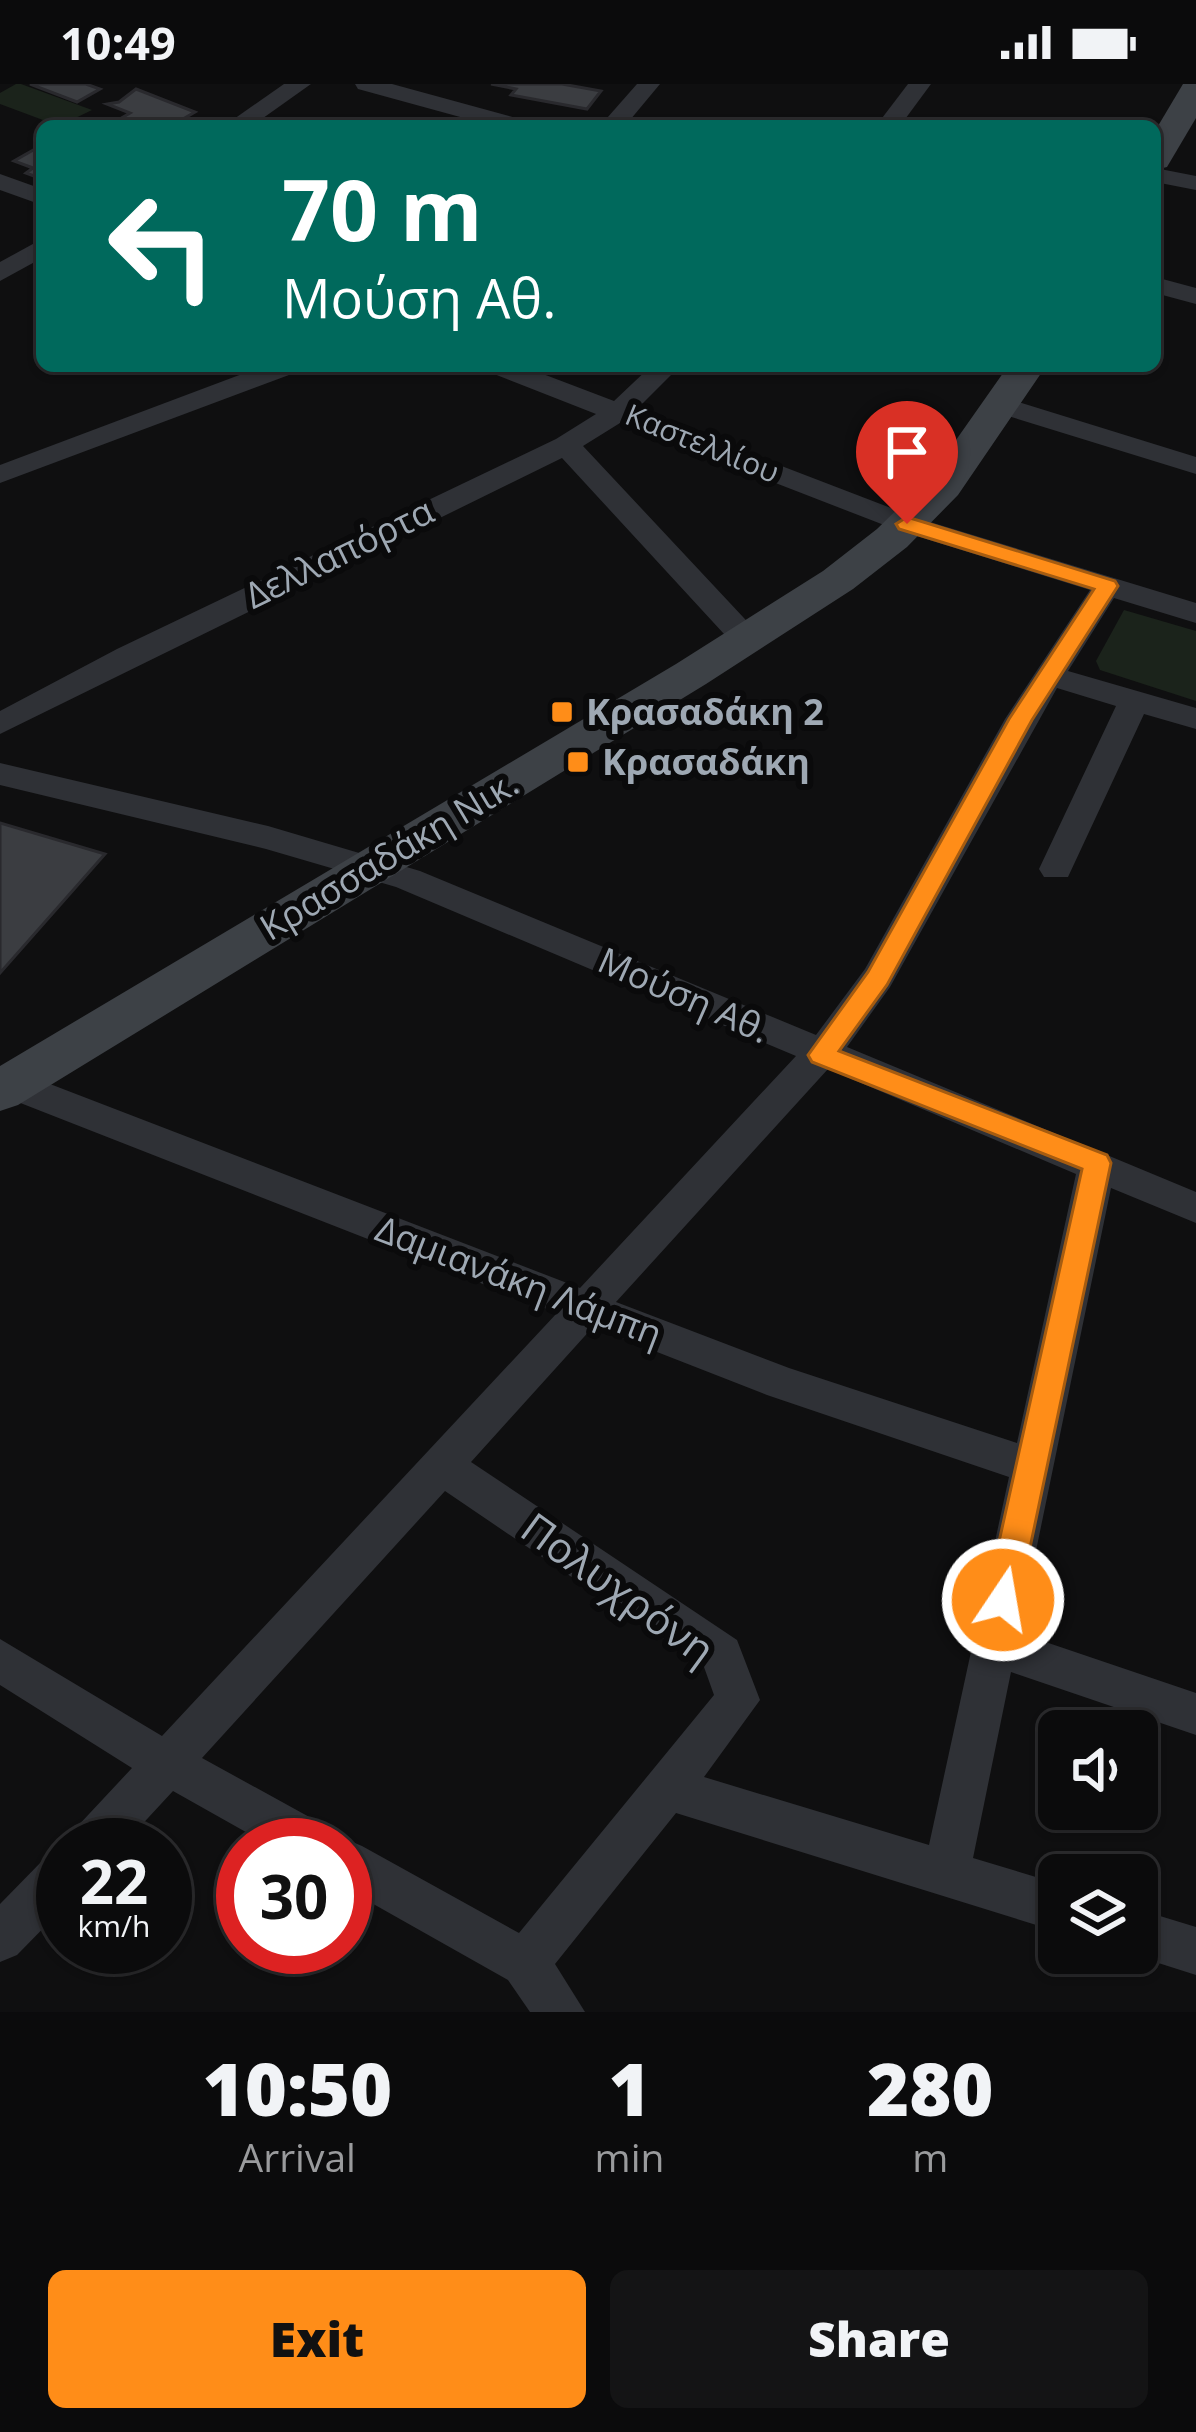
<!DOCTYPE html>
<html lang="en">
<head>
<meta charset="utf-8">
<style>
  body { margin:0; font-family:"Open Sans",sans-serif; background:#141415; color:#f1f3f6; height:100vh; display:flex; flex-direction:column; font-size:45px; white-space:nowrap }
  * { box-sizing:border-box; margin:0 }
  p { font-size:39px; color:#9a9b9d }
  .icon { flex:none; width:66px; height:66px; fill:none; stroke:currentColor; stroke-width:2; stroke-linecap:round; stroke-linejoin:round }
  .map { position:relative; height:1928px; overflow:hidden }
  .details { display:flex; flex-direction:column; background:#0b0b0c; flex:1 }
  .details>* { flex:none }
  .banner { position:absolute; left:36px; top:36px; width:1125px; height:252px; border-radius:18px; box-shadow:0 3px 9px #0004,0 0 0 3px #2b2b2d; background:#00695c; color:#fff; overflow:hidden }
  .fabs { position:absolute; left:1038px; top:1626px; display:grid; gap:24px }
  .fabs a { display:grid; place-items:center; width:120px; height:120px; border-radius:18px; background:#0b0b0c; box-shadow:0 3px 9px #0004,0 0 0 3px #2b2b2d; font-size:60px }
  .speed { position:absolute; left:36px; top:1734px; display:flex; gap:24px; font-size:60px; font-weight:700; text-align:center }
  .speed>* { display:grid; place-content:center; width:156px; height:156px; border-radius:50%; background:#0b0b0c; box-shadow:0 3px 9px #0004,0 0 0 3px #2b2b2d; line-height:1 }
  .speed small { font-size:30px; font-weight:400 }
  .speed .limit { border:18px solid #d22; background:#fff; color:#111 }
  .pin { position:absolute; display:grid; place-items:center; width:102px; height:102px; color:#fff; margin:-123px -51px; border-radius:50% 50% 50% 0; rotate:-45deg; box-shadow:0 0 12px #0007 }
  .pin .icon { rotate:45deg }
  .me { position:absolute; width:132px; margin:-66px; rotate:12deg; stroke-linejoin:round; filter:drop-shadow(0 0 9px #0008) }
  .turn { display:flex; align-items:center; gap:42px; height:252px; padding:0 48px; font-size:54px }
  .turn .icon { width:156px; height:156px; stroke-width:2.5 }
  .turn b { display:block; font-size:84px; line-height:102px }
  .eta { display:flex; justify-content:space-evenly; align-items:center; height:204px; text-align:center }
  .eta b { font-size:72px; font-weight:800; line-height:84px }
  .primary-button { display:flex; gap:24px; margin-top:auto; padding:24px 48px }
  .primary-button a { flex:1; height:138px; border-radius:18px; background:#ff8d18; color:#111; font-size:48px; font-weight:800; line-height:138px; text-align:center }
  .primary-button a+a { background:#141415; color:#f1f3f6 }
  .status { display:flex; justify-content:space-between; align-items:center; height:84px; padding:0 60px; background:#0b0b0c; direction:ltr }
  .status svg { height:33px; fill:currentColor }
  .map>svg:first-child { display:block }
  .green { fill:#1b231b }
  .building { fill:#3b3d41; stroke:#29292d; stroke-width:3 }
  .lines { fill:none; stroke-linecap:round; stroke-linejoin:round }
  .street { fill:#2f3136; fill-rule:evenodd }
  .secondary { fill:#3d4146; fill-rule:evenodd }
  .route { fill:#ff8d18; stroke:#a65c10; stroke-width:3 }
  .poi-dot { fill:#ff8d18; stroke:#0a0a0b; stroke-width:4.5 }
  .labels { text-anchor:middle; stroke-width:12; stroke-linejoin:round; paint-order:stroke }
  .far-street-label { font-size:30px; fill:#9ea8b3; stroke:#0a0a0b }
  .street-label { font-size:36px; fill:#9ea8b3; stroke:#0a0a0b }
  .poi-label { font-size:36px; font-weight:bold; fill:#9ea8b3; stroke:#0a0a0b; text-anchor:start }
  .near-street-label { font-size:42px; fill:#9ea8b3; stroke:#0a0a0b }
</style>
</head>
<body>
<div class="status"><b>10:49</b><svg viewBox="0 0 49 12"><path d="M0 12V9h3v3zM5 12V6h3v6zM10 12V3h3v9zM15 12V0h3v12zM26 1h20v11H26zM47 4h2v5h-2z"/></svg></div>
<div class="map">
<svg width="1196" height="1928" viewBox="0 0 1196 1928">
  <rect width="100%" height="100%" fill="#0f0f10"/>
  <g class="green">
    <path d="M16,0H21L92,26L59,42L0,20V9Z"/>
    <path d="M1124,526L1196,547V617L1100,586L1096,577Z"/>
  </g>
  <g class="building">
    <path d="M30,0H86L100,5L77,18Z"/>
    <path d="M491,0H562L601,7L587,25L511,11L516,5Z"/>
    <path d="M136,5L195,28L171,42L113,39L130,29L107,20L119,18Z"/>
    <path d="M42,61V95L26,89L33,84L14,77Z"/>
    <path d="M0,739L105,770L0,889Z"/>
  </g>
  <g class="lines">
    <g class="street">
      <path d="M284,0H311L252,42H224Z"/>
      <path d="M355,0H392L527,37L531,42H493L358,5Z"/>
      <path d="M637,0H660L625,42H600Z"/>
      <path d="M908,0H931L900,42H876Z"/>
      <path d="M1155,84L1196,92V106L1155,98Z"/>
      <path d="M0,90L42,105V121L0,106Z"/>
      <path d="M42,155V174L0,197V178Z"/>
      <path d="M1155,193L1196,204V220L1155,209Z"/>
      <path d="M263,282H301L297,288L0,399V381Z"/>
      <path d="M485,282H522L614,317L651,282H680L636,326L917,434L1196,519V539L1114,514L1068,587L1196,624V645L1144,630L1068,793H1044L1039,785L1116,622L1057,604L890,903L847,963L1196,1108V1139L1111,1104L1019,1549L1196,1609V1651L1011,1588L973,1774L1059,1800V1848L676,1729L555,1880L585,1928H530L508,1896L345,1804V1761H269L173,1707L123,1761H69L75,1745L132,1684L0,1601V1555L162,1652L557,1229L0,1011V990L11,986L24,990L580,1204L796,972L396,803L266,765L0,701V679L268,742L420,787L816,951L865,885L1005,635L1090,506L897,446L620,339L583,362L758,549L762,556L758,563H736L562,374L0,650V627L117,565L556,355L596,330L489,288ZM828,985L1076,1090L1017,1359L789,1284L616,1218ZM593,1243L767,1311L1009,1393L929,1761L704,1693L760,1616L737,1556L471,1378ZM445,1407L704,1583L714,1611L519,1849L362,1762L345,1755L336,1758L331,1745L202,1674Z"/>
      <path d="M1002,313L1196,373V390L992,327L988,321Z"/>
      <path d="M63,1767V1824L17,1871L0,1878V1820L46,1773Z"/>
      <path d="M1137,1825L1196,1843V1891L1127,1869H1137Z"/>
    </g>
    <g class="secondary">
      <path d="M1183,0H1196V34L1167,83L1155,86V47Z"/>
      <path d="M1008,282H1046L958,411L907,463L853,505L706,600L18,1021L0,1027V982L676,580L823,487L877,445L930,393Z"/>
    </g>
  </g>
  <path class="route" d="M907,433L1115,497L1118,502L1032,636L887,901L839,967L1107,1071L1111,1079L1019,1516L1014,1527L1003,1531L991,1527L986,1516L1082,1085L812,978L808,971L868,888L1009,635L1094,505L899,445L896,440Z"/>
  <g class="poi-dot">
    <rect x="550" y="616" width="24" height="24" rx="6"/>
    <rect x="566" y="666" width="24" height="24" rx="6"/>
  </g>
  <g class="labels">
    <g class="far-street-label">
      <text transform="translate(702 360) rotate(22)" y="10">Καστελλίου</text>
    </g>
    <g class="street-label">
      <text transform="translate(339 469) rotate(-26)" y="13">Δελλαπόρτα</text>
      <text transform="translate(389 771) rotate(-31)" y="13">Κρασσαδάκη Νικ.</text>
      <text transform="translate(684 911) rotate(24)" y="13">Μούση Αθ.</text>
      <text transform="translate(519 1197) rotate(21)" y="13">Δαμιανάκη Λάμπη</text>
    </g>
    <g class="poi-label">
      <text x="586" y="641">Κρασαδάκη 2</text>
      <text x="602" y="691">Κρασαδάκη</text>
    </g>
    <g class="near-street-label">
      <text transform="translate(618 1505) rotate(36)" y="15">Πολυχρόνη</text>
    </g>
  </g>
</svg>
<div class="fabs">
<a><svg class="icon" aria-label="sound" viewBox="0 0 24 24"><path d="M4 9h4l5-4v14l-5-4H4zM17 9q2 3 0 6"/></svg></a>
<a><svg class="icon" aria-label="layers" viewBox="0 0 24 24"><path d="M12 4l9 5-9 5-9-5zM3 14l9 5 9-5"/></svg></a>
</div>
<div class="speed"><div>22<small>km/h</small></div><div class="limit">30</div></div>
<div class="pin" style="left:907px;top:440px;background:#d93025"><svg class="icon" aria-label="arrive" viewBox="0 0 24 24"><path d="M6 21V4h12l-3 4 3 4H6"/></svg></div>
<svg class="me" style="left:1003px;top:1516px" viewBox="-20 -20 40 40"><circle r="17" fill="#ff8d18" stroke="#fff" stroke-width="3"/><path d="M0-11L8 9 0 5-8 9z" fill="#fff"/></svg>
<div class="banner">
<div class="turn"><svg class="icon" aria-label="left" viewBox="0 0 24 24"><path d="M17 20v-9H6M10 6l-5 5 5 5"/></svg><div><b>70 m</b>Μούση Αθ.</div></div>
</div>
</div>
<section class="details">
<div class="eta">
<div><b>10:50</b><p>Arrival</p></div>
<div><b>1</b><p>min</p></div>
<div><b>280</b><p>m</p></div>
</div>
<div class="primary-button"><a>Exit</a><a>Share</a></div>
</section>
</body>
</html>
